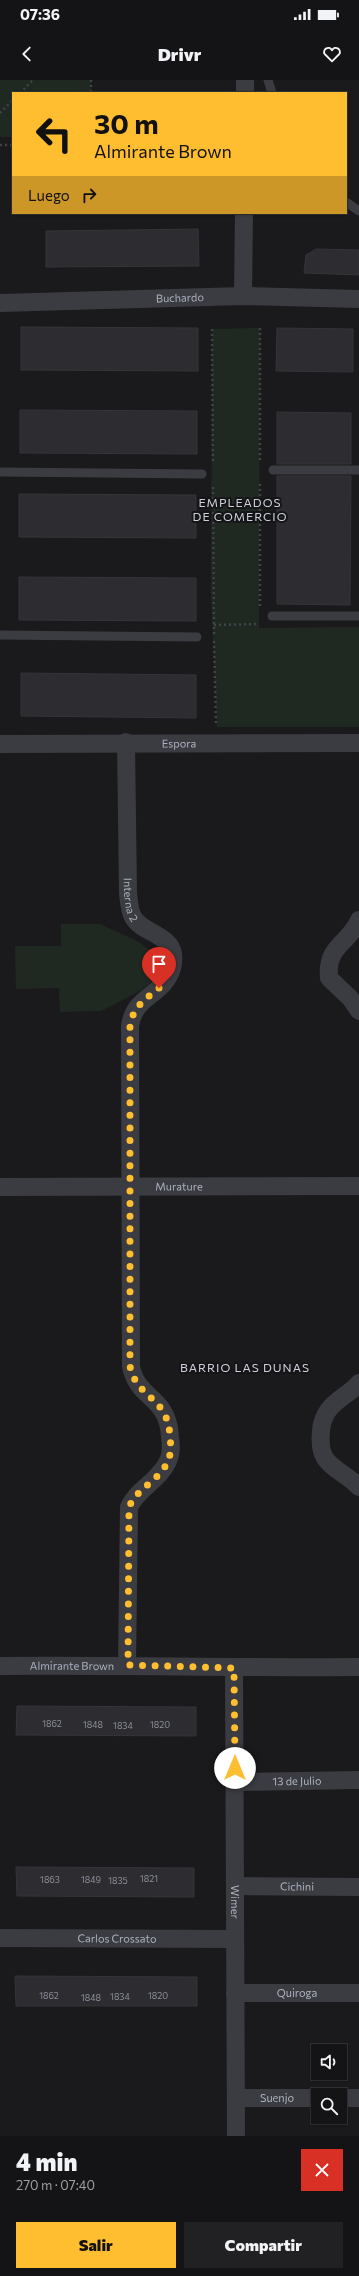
<!DOCTYPE html>
<html lang="es">
<head>
<meta charset="utf-8">
<style>
  body { margin:0; font-family:Commissioner,sans-serif; background:#212123; color:#f1f3f6; height:100vh; display:flex; flex-direction:column; font-size:15px; white-space:nowrap }
  * { box-sizing:border-box; margin:0 }
  p { font-size:13px; color:#9d9ea1 }
  .icon { flex:none; width:22px; height:22px; fill:none; stroke:currentColor; stroke-width:2; stroke-linecap:round; stroke-linejoin:round }
  .map { position:relative; height:2056px; overflow:hidden }
  .sheet { display:flex; flex-direction:column; background:#141416; flex:1 }
  .sheet>* { flex:none }
  .guide { position:absolute; left:12px; top:12px; width:335px; height:122px; border-radius:0px; box-shadow:0 1px 3px #0004,0 0 0 1px #333335; background:#ffbd30; color:#111; overflow:hidden }
  .buttons { position:absolute; left:311px; top:1964px; display:grid; gap:8px }
  .buttons a { display:grid; place-items:center; width:36px; height:36px; border-radius:0px; background:#141416; box-shadow:0 1px 3px #0004,0 0 0 1px #333335; font-size:20px }
  .pin { position:absolute; display:grid; place-items:center; width:34px; height:34px; color:#fff; margin:-41px -17px; border-radius:50% 50% 50% 0; rotate:-45deg; box-shadow:0 0 4px #0007 }
  .pin .icon { rotate:45deg }
  .me { position:absolute; width:44px; margin:-22px; rotate:0deg; stroke-linejoin:round; filter:drop-shadow(0 0 3px #0008) }
  .turn { display:flex; align-items:center; gap:14px; height:84px; padding:0 16px; font-size:18px }
  .turn .icon { width:52px; height:52px; stroke-width:2.5 }
  .turn b { display:block; font-size:28px; line-height:34px }
  .then { display:flex; align-items:center; height:38px; padding:0 16px; background:#0003; gap:8px; font-size:15px }
  .round { display:grid; place-items:center; flex:none; width:42px; height:42px; border-radius:0px; background:#212123 }
  .overview { display:flex; align-items:center; justify-content:space-between; height:68px; padding:0 16px }
  h1 { font-size:24px; font-weight:800; line-height:30px }
  .action { display:flex; gap:8px; margin-top:auto; padding:8px 16px }
  .action a { flex:1; height:46px; border-radius:0px; background:#ffbd30; color:#111; font-size:16px; font-weight:800; line-height:46px; text-align:center }
  .action a+a { background:#212123; color:#f1f3f6 }
  .status { display:flex; justify-content:space-between; align-items:center; height:28px; padding:0 20px; background:#141416; direction:ltr }
  .status svg { height:11px; fill:currentColor }
  header { display:flex; justify-content:space-between; align-items:center; height:52px; padding:0 16px; background:#141416; font-size:18px; font-weight:800 }
  .map>svg:first-child { display:block }
  .green { fill:#1f2921 }
  .building { fill:#2d2d31; stroke:#343439 }
  .lines { fill:none; stroke-linecap:round; stroke-linejoin:round }
  .path { stroke:#414349; stroke-width:2.5; stroke-dasharray:2 3; stroke-linecap:butt }
  .lane { stroke:#3b3c42; stroke-width:9 }
  .street { stroke:#3b3c42; stroke-width:18 }
  .route { stroke:#ffbd30; stroke-width:7; stroke-dasharray:0 12.6 }
  .labels { text-anchor:middle; stroke-width:4; stroke-linejoin:round; paint-order:stroke }
  .number-label { font-size:9px; fill:#8c8f99 }
  .street-label { font-size:11px; fill:#acb1bd; stroke:#151518 }
  .neighbourhood-label { font-size:12px; letter-spacing:1px; fill:#cdd0d9; stroke:#151518 }
</style>
</head>
<body>
<div class="status"><b>07:36</b><svg viewBox="0 0 49 12"><path d="M0 12V9h3v3zM5 12V6h3v6zM10 12V3h3v9zM15 12V0h3v12zM26 1h20v11H26zM47 4h2v5h-2z"/></svg></div>
<header><svg class="icon" aria-label="back" viewBox="0 0 24 24"><path d="M15 5l-7 7 7 7"/></svg>Drivr<svg class="icon" aria-label="heart" viewBox="0 0 24 24"><path d="M12 20l-8-8c-3-5 5-10 8-4 3-6 11-1 8 4z"/></svg></header>
<div class="map">
<svg width="359" height="2056" viewBox="0 0 359 2056">
  <rect width="100%" height="100%" fill="#1a1a1d"/>
  <g class="green">
    <path d="M0,0H91V13H13V57H0Z"/>
    <path d="M260,248L259,548L359,547V647H217L211,514L212,249Z"/>
    <path d="M61,844H100L139,862L154,874L159,884L156,898L140,911L101,931L60,932L59,908L16,909L15,866H61Z"/>
  </g>
  <g class="building">
    <path d="M198,149L199,186L46,187V151Z"/>
    <path d="M316,169L359,170V195L304,193L306,175Z"/>
    <path d="M21,247L198,248V291L21,290Z"/>
    <path d="M277,248L353,249V292L276,291Z"/>
    <path d="M20,330L197,331V374L20,373Z"/>
    <path d="M277,332L351,333V384H277Z"/>
    <path d="M277,396H351L350,525L277,524Z"/>
    <path d="M19,414L196,415V458L19,457Z"/>
    <path d="M19,497L196,498V541L19,540Z"/>
    <path d="M21,593L196,595V638L21,636Z"/>
    <path d="M17,1626L196,1627V1656L16,1655Z"/>
    <path d="M16,1787L194,1788V1817L17,1816Z"/>
    <path d="M15,1896L197,1897V1926H16Z"/>
  </g>
  <g class="lines">
    <g class="path">
      <path d="M91,0V13"/>
      <path d="M20,13L33,0"/>
      <path d="M0,33L13,20"/>
      <path d="M0,65H13"/>
      <path d="M212,249L213,382"/>
      <path d="M260,380V248"/>
      <path d="M213,407L214,554"/>
      <path d="M260,526V401"/>
      <path d="M214,545L259,544"/>
      <path d="M214,561L216,644"/>
    </g>
    <g class="lane">
      <path d="M268,0L272,13"/>
      <path d="M346,122L359,131"/>
      <path d="M273,390H359"/>
      <path d="M0,392L202,394"/>
      <path d="M272,536H359"/>
      <path d="M0,555L197,557"/>
    </g>
    <g class="street">
      <path d="M245,13V0"/>
      <path d="M243,216L244,133"/>
      <path id="s1" d="M0,223L243,216L359,219"/>
      <path id="s2" d="M126,662L128,813C129,820 129,830 133,837C143,856 181,853 172,888C164,916 134,915 130,946L131,1286C137,1320 168,1315 170,1357C171,1364 171,1375 168,1381C160,1400 138,1408 129,1427L127,1585"/>
      <path id="s3" d="M0,664L359,663"/>
      <path d="M359,840C348,865 326,865 329,898L350,918L359,931"/>
      <path id="s4" d="M0,1107L359,1106"/>
      <path d="M359,1303C352,1312 339,1318 331,1327C325,1333 321,1344 321,1352C317,1388 340,1387 359,1407"/>
      <path id="s5" d="M0,1586C120,1585 239,1588 359,1587"/>
      <path id="s6" d="M234,1588L236,2056"/>
      <path id="s7" d="M235,1702L359,1700"/>
      <path id="s8" d="M235,1806L359,1807"/>
      <path id="s9" d="M0,1858L235,1859"/>
      <path id="s10" d="M235,1913H359"/>
      <path id="s11" d="M236,2018H318"/>
      <path d="M340,2018H359"/>
    </g>
  </g>
  <g class="lines">
    <path class="route" d="M159,908C144,920 133,927 130,946V1286C137,1320 168,1315 170,1357C171,1364 171,1375 168,1381C160,1400 137,1408 129,1427L128,1585L234,1588L235,1688"/>
  </g>
  <g class="labels">
    <g class="number-label">
      <text x="52" y="1647">1862</text>
      <text x="93" y="1648">1848</text>
      <text x="160" y="1648">1820</text>
      <text x="123" y="1649">1834</text>
      <text x="149" y="1802">1821</text>
      <text x="50" y="1803">1863</text>
      <text x="91" y="1803">1849</text>
      <text x="118" y="1804">1835</text>
      <text x="49" y="1919">1862</text>
      <text x="158" y="1919">1820</text>
      <text x="120" y="1920">1834</text>
      <text x="91" y="1921">1848</text>
    </g>
    <g class="street-label">
      <text dy="4" stroke="none"><textPath href="#s1" startOffset="180">Buchardo</textPath></text>
      <text dy="4" stroke="none"><textPath href="#s3" startOffset="179">Espora</textPath></text>
      <text dy="4" stroke="none"><textPath href="#s2" startOffset="158">Interna 2</textPath></text>
      <text dy="4" stroke="none"><textPath href="#s4" startOffset="179">Murature</textPath></text>
      <text dy="4" stroke="none"><textPath href="#s5" startOffset="72">Almirante Brown</textPath></text>
      <text dy="4" stroke="none"><textPath href="#s7" startOffset="62">13 de Julio</textPath></text>
      <text dy="4" stroke="none"><textPath href="#s8" startOffset="62">Cichini</textPath></text>
      <text dy="4" stroke="none"><textPath href="#s6" startOffset="234">Wimer</textPath></text>
      <text dy="4" stroke="none"><textPath href="#s9" startOffset="117">Carlos Crossato</textPath></text>
      <text dy="4" stroke="none"><textPath href="#s10" startOffset="62">Quiroga</textPath></text>
      <text dy="4" stroke="none"><textPath href="#s11" startOffset="41">Suenjo</textPath></text>
    </g>
    <g class="neighbourhood-label">
      <text x="240" y="427">EMPLEADOS<tspan x="240" dy="14">DE COMERCIO</tspan></text>
      <text x="245" y="1292">BARRIO LAS DUNAS</text>
    </g>
  </g>
</svg>
<div class="buttons">
<a><svg class="icon" aria-label="sound" viewBox="0 0 24 24"><path d="M4 9h4l5-4v14l-5-4H4zM17 9q2 3 0 6"/></svg></a>
<a><svg class="icon" aria-label="search" viewBox="0 0 24 24"><circle cx="10" cy="10" r="6"/><path d="M15 15l6 6"/></svg></a>
</div>
<div class="pin" style="left:159px;top:908px;background:#d93025"><svg class="icon" aria-label="arrive" viewBox="0 0 24 24"><path d="M6 21V4h12l-3 4 3 4H6"/></svg></div>
<svg class="me" style="left:235px;top:1688px" viewBox="-20 -20 40 40"><circle r="19" fill="#fff"/><path d="M0-13L10 11 0 6-10 11z" fill="#ffbd30"/></svg>
<div class="guide">
<div class="turn"><svg class="icon" aria-label="left" viewBox="0 0 24 24"><path d="M17 20v-9H6M10 6l-5 5 5 5"/></svg><div><b>30 m</b>Almirante Brown</div></div>
<div class="then">Luego<svg class="icon" aria-label="right" viewBox="0 0 24 24"><path d="M7 20v-9h11M14 6l5 5-5 5"/></svg></div>
</div>
</div>
<section class="sheet">
<div class="overview"><div><h1>4 min</h1><p>270 m · 07:40</p></div><a class="round" style="background:#d93025;color:#fff"><svg class="icon" aria-label="close" viewBox="0 0 24 24"><path d="M6 6l12 12M18 6L6 18"/></svg></a></div>
<div class="action"><a>Salir</a><a>Compartir</a></div>
</section>
</body>
</html>
